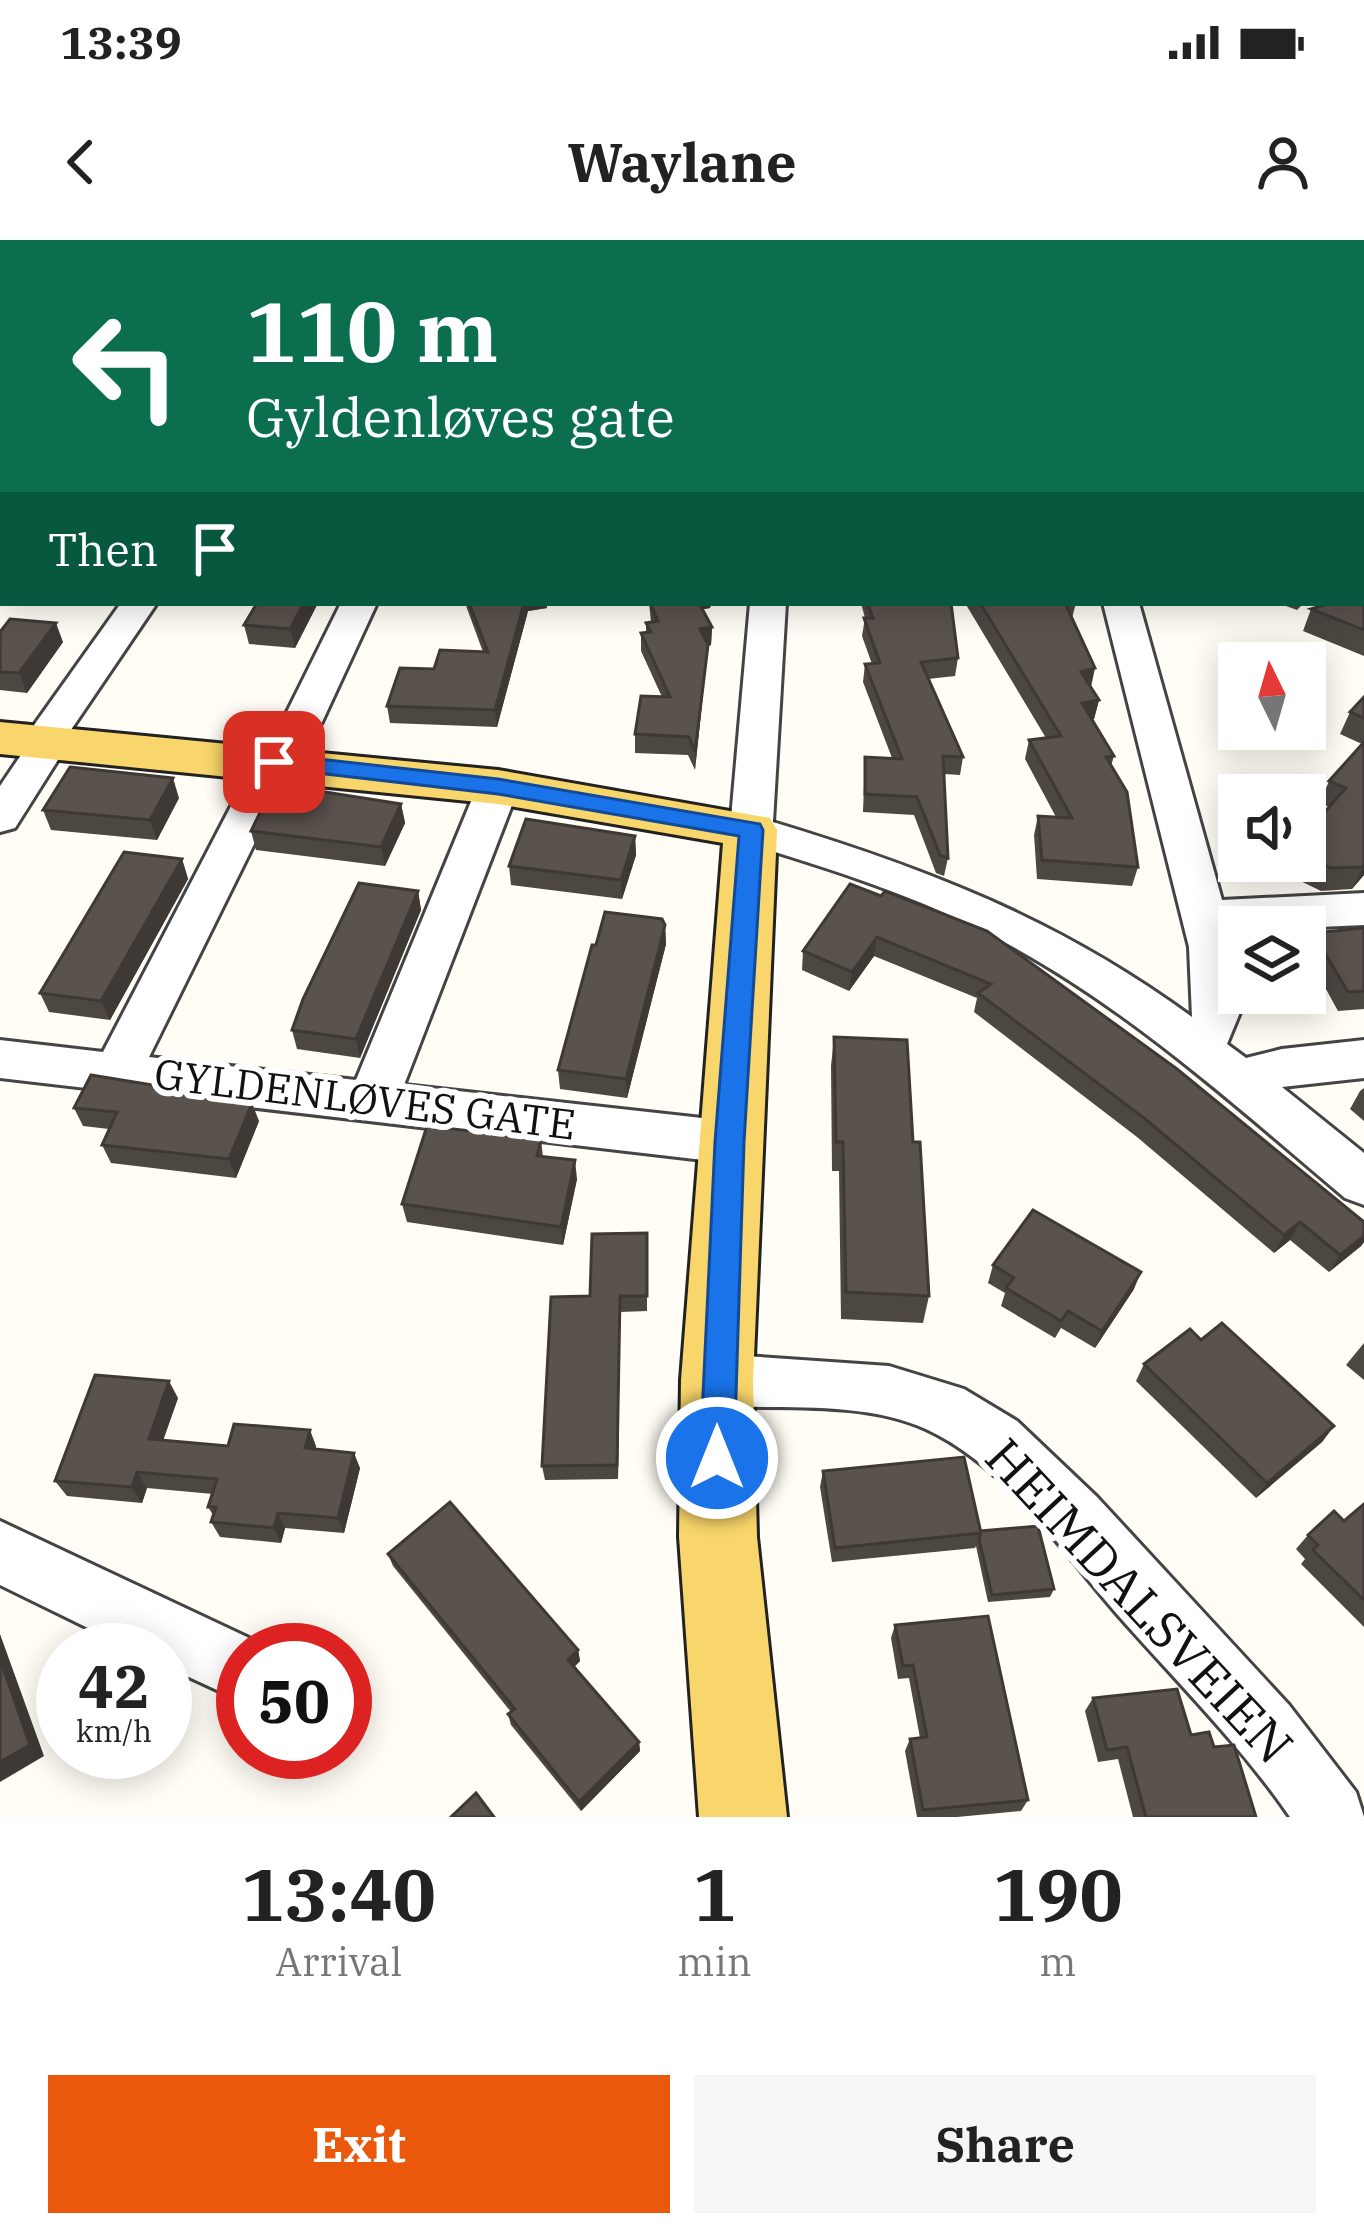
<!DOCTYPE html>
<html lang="en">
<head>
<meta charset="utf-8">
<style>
  body { margin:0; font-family:"IBM Plex Serif",serif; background:#f6f6f6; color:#222; height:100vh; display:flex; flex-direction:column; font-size:45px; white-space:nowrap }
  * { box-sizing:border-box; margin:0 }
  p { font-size:39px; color:#767676 }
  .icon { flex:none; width:66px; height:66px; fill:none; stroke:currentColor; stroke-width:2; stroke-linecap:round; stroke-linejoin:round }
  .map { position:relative; height:1577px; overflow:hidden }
  .drawer { display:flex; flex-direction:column; background:#fff; flex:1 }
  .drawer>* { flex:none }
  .hud { position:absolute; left:0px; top:0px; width:1365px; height:366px; box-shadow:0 6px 30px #0003; background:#0b6e4f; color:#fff; overflow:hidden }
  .needle { width:78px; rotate:355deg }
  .buttons { position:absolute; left:1218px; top:402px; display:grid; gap:24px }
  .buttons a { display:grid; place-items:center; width:108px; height:108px; border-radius:0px; background:#fff; box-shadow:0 6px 30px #0003; font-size:60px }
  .speed { position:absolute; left:36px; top:1383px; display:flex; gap:24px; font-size:60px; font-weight:700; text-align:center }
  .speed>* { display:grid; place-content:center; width:156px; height:156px; border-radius:50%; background:#fff; box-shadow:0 6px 30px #0003; line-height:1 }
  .speed small { font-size:30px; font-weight:400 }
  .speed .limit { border:18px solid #d22; background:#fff; color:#111 }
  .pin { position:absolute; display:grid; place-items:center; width:102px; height:102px; color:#fff; margin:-51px; border-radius:24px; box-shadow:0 6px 18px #0006 }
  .me { position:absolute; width:132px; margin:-66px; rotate:0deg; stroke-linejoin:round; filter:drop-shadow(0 0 9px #0008) }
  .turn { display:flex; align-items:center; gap:42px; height:252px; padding:0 48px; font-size:54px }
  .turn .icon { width:156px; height:156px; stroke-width:2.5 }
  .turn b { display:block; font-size:84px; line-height:102px }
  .then { display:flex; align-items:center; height:114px; padding:0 48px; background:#0003; gap:24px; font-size:45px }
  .eta { display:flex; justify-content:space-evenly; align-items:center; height:204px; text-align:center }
  .eta b { font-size:72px; font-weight:800; line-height:84px }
  .cta { display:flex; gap:24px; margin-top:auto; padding:24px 48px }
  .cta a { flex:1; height:138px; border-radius:0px; background:#ea580c; color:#fff; font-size:48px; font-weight:800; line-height:138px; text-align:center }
  .cta a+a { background:#f6f6f6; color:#222 }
  .status { display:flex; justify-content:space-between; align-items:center; height:84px; padding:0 60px; background:#fff; direction:ltr }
  .status svg { height:33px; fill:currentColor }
  header { display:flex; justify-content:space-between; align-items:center; height:156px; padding:0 48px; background:#fff; font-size:54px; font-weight:800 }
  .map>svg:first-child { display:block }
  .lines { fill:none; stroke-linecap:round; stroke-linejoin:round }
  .minor-casing { stroke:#444; stroke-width:6 }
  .major-casing { stroke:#222; stroke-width:6 }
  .minor { fill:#fff; fill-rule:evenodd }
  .major { fill:#f9d66b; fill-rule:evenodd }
  .wall { fill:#4d4742 }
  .shaded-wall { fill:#3f3936 }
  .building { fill:#5a524d; stroke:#3f3936; stroke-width:3 }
  .route { fill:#1a73e8; stroke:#114b97; stroke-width:3 }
  .labels { text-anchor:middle; stroke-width:12; stroke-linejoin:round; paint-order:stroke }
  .street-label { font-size:42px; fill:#111; stroke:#fff }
  .near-street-label { font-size:51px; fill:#111; stroke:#fff }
</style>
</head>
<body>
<div class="status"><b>13:39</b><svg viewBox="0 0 49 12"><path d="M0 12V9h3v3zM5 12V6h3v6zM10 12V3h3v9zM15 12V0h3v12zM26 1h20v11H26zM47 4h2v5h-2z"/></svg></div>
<header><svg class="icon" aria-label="back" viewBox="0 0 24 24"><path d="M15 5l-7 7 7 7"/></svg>Waylane<svg class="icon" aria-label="person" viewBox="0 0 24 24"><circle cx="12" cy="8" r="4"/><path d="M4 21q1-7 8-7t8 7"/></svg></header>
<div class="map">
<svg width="1364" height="1577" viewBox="0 0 1364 1577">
  <rect width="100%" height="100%" fill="#fffdf5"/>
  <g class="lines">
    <g class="minor-casing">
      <g id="minor">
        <path d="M38,0H78L36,3Z"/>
        <path d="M429,0H455L457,3H431Z"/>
        <path d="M767,0H793L794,3H768Z"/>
        <path d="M3,4V20L0,21V5Z"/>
        <rect x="1362" y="266" width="2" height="22"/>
        <path d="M3,335V359L0,360V336Z"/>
        <path d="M121,363H157L62,503L61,515L15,588L0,592V546L21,515L22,502Z"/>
        <path d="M341,363H377L322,482L294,523L149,817L356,840L477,547L483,538L498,534L513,538L519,547L404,845L729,881L747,887L755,902L747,917L729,923L0,838V800L103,812L254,522L283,480Z"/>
        <path d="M750,363H786L773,582C928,629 1060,680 1192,777L1189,707L1103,363H1139L1222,660L1364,653V685L1230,691L1241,770L1227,804L1246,818L1282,809L1364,800V838L1282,847L1364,913V965L1345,958C1229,860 1115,756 977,688C900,650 818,625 736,600L730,590Z"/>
        <path d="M717,1114L889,1126L964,1149L1017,1181L1097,1257L1289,1465L1356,1552L1364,1577H1290C1239,1503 1176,1441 1117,1374C1061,1310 1006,1226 926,1189C865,1161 783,1169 717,1166L697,1159L688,1140L697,1121Z"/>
        <path d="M0,1281L266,1406L268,1410H243V1462L165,1426V1410H133L0,1345Z"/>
      </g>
    </g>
    <g class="major-casing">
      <path id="major" d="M0,482L498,530L770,578L777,590L753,1140L757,1297L787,1577H699L679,1297L681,1140L723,603L498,564L0,514Z"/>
    </g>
    <use href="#minor" class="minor"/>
    <use href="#major" class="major"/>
  </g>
  <g class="wall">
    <path d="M1029,0H1222L1229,3H1031Z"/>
    <rect x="0" y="117" width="3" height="121"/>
    <path d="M1362,179H1364V249L1362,238Z"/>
    <path d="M1364,353V416L1303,391L1311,369Z"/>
    <path d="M257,363H318L295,408L249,404L244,385Z"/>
    <path d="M465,363H546L547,368L528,371L497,487L390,483L387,466L434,429L483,412Z"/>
    <path d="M649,363H711L710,368L702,369L712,387L711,405L708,406L695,530L688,515L635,513V494L662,457L641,411V393L646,392V383L651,382Z"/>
    <path d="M861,363H867L958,418L955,436L928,439L963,517L960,535L944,534L948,618L944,636L936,633L914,575L863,572L865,517L892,518L863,442L865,424H872L862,396L865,378Z"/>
    <path d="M965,363H1076L1072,378L1090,447L1099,460L1094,479H1092L1114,516L1111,526L1138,627L1132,646L1037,639L1034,595L1038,576L1056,577L1025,519L1029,500L1046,498Z"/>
    <path d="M1278,363H1304L1297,370Z"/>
    <path d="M0,392L63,402L27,453L0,450Z"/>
    <path d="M1364,457V635L1352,649L1321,651L1282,632L1287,621H1305V594L1329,567L1320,563L1329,541L1362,504L1340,494L1350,472Z"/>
    <path d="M179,558L157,600L51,590L43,570Z"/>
    <path d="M401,564L405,583L385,626L256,610L251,591Z"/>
    <path d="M635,596L636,615L622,659L511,645L509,626Z"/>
    <path d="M182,619L188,639L110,780L49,772L40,753Z"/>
    <path d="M850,644L1364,982V1002L1361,1006L1329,1032L1290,1000L1274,1013L1137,897L974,772L977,758L874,716L849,751L802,730L803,711Z"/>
    <path d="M418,651L421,670L360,818L297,809L292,790Z"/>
    <path d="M665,685L666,704L627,858L560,849L558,830L596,705Z"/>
    <path d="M1364,688V769L1338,771L1305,711L1313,693Z"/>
    <path d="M834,797L929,1056L923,1083L841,1079L839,931H832L831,826Z"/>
    <path d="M1364,848V881L1350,869L1360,851Z"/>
    <path d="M202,857L259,881L236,938L111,923L102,905L109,889L83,886L74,868Z"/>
    <path d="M541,899L543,917L577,939L563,1005L407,982L402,964Z"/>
    <path d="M647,993V1071L620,1072L618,1239L545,1240L542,1226L590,1056Z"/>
    <path d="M993,1025L1134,1049L1095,1108L1061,1088L1055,1098L1001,1066L1005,1053L988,1043Z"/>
    <path d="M1201,1100L1334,1186L1322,1202L1256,1258L1136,1141L1144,1124Z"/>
    <path d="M1364,1103V1140L1346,1125Z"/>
    <path d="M178,1158L163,1200L228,1206H316V1209L360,1228L344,1293L285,1288L281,1303L220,1297L211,1282L213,1275L208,1267L213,1254L147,1248L142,1263L67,1256L55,1241Z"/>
    <path d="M823,1231L981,1291L1054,1349L1050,1357L988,1362L976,1306L975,1308L832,1322L820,1247Z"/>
    <path d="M1364,1264V1387L1301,1324L1305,1319L1296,1309L1308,1295L1344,1281Z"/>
    <path d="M388,1314L578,1410L580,1421L574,1427L639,1502L640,1511L581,1571L511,1485L508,1474L511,1472L393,1326Z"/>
    <path d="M895,1385L1028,1560L1021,1571L957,1577H917L905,1511L910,1499L920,1498L909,1438L898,1439L891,1398Z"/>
    <path d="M1093,1458L1191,1495L1214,1507L1256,1577H1133L1118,1519L1098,1522L1085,1471Z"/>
  </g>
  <g class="shaded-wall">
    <path d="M735,0H751V3H732Z"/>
    <path d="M304,363H318L295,408L290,389Z"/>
    <path d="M524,363H546L547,368L528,371L497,487L495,470Z"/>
    <path d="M694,363H711L710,368L694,371Z"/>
    <path d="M56,383L63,402L27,453L19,433Z"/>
    <path d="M712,387L711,405L708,406L695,530L700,389Z"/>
    <path d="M1095,428L1091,447L1081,432Z"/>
    <path d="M1099,460L1094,479L1077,481L1082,463Z"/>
    <path d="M173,538L179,558L157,600L150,580Z"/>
    <path d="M401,564L405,583L385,626L381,607Z"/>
    <path d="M635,596L636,615L622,659L621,640Z"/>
    <path d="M182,619L188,639L110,780L101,761Z"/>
    <path d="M1364,625V635L1352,649Z"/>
    <path d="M418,651L421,670L360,818L356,799Z"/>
    <path d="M665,685L666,704L627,858L626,839Z"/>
    <path d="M877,697L874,716L849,751L852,732Z"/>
    <path d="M252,863L259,881L236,938L229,919Z"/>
    <path d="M575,920L577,939L563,1005L561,987Z"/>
    <path d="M1300,982L1290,1000L1274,1013L1284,995Z"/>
    <path d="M1364,996V1002L1361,1006L1329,1032L1340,1015Z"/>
    <path d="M1141,1032L1134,1049L1095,1108L1102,1091Z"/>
    <path d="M620,1056V1072L618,1239L617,1225Z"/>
    <path d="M169,1141L178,1158L158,1215L149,1199Z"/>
    <path d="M1334,1186L1322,1202L1256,1258L1267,1243Z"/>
    <path d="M310,1190L316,1206L312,1224L305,1208Z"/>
    <path d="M354,1213L360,1228L344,1293L338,1278Z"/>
    <path d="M137,1232L147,1248L142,1263L132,1247Z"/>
    <path d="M278,1273L285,1288L281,1303L274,1288Z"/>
    <path d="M0,1394L44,1516L0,1542Z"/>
    <path d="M578,1410L580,1421L570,1431L568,1420Z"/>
    <path d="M639,1502L640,1511L581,1571L579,1562Z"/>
  </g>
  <g class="building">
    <path d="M71,0H408L410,3H73Z"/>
    <path d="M577,0H735L732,1L734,3H580Z"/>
    <path d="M877,0H921L923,3H878Z"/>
    <path d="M1047,0H1222L1229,1V3H1049Z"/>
    <rect x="0" y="117" width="3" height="101"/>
    <path d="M1362,179H1364V209L1362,210Z"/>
    <path d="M1364,353V390L1311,369L1331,363H1362V354Z"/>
    <path d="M257,363H304L290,389L244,385Z"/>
    <path d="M469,363H524L495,470L387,466L400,428L434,429L440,410L488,412Z"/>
    <path d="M650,363H699L712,387L700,389L708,405L695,512L689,497L635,494L641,456L670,457L641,393L651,392L646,383L658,381Z"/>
    <path d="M867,363H951L958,418L921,422L963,517L943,516L948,618L940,615L917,557L865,554V517L902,519L865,424L880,423L864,378H873Z"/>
    <path d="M980,363H1065L1095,428L1081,432L1099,460L1082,463L1114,516L1106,517L1127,552L1138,627L1042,620L1038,576L1072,578L1029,500L1061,496Z"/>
    <path d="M10,379L56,383L19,433L0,432V392Z"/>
    <path d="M1364,457V478L1350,472Z"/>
    <path d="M1364,502V625L1362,627L1331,628L1305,616V594L1346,548L1329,541Z"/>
    <path d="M70,527L173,538L150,580L43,570Z"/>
    <path d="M274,544L401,564L381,607L251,591Z"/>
    <path d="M526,579L635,596L621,640L509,626Z"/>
    <path d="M124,612L182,619L101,761L40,753Z"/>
    <path d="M359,643L418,651L356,799L292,790L303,759Z"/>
    <path d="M850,644L881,656L885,651L987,691L1177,829L1364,982V996L1340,1015L1300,982L1284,995L1144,878L978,753L991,744L877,697L852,732L803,711Z"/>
    <path d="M605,672L662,679L665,685L626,839L558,830L592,705H596Z"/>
    <path d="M1364,688V751L1348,752L1313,693Z"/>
    <path d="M834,797L907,800L913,902H920L929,1056L846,1052L843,902H836Z"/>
    <path d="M91,835L201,853L199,857L252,863L229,919L102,905L117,872L74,868Z"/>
    <path d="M427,886L541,899L537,916L575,920L561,987L402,964Z"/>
    <path d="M1033,970L1141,1032L1102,1091L1068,1071L1061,1081L1006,1048L1014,1038L993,1025Z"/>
    <path d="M647,993V1056H620L617,1225L542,1226L551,1057L590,1056L592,994Z"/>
    <path d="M1222,1083L1334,1186L1267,1243L1144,1124L1190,1089L1201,1100Z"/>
    <path d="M95,1135L169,1141L149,1199L228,1206L234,1184L310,1190L305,1208L354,1213L338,1278L278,1273L274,1288L211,1282L216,1267H208L217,1239L137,1232L132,1247L55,1241Z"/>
    <path d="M964,1217L981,1293L835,1308L823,1231Z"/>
    <path d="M450,1262L578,1410L568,1420L639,1502L579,1562L508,1474L515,1469L388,1314Z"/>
    <path d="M1364,1264V1360L1313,1310L1318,1305L1308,1295L1334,1271L1344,1281Z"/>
    <path d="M1038,1286L1054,1349L992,1355L979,1299L981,1291Z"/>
    <path d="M988,1376L1028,1560L923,1570L910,1499L927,1497L913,1425L903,1426L895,1385Z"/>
    <path d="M0,1419L30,1505L0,1522Z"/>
    <path d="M1177,1449L1191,1495L1209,1492L1214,1507L1234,1505L1256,1577H1146L1127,1507L1107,1510L1093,1458Z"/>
    <path d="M476,1553L494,1577H451Z"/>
  </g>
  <path class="route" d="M274,514L498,539L760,584L763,590L744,902L734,1218L729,1230L717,1234L705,1230L700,1218L715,902L739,596L498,554L266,527L263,522Z"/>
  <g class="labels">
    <g class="street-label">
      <text transform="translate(365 859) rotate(7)" y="15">GYLDENLØVES GATE</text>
    </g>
    <g class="near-street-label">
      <text transform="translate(1139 1361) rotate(47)" y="18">HEIMDALSVEIEN</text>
    </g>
  </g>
</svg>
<div class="buttons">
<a><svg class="needle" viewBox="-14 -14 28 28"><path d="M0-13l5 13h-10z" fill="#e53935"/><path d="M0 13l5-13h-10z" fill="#767676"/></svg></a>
<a><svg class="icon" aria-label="sound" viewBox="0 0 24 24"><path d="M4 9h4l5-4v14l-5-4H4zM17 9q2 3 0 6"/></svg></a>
<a><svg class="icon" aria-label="layers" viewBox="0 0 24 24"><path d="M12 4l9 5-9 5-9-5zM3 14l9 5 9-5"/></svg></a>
</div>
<div class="speed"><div>42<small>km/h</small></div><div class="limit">50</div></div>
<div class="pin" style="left:274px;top:522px;background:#d93025"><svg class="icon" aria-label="arrive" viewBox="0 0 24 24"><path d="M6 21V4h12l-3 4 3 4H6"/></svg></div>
<svg class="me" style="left:717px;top:1218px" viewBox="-20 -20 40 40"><circle r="17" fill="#1a73e8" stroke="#fff" stroke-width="3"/><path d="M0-11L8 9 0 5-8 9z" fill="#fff"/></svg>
<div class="hud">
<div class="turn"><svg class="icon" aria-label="left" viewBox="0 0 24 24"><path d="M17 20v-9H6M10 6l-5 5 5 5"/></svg><div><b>110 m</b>Gyldenløves gate</div></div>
<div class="then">Then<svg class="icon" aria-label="arrive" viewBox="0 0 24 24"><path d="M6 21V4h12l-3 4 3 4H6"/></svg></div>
</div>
</div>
<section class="drawer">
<div class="eta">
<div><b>13:40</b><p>Arrival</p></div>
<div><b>1</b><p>min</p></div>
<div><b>190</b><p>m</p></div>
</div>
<div class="cta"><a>Exit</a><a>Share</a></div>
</section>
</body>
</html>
